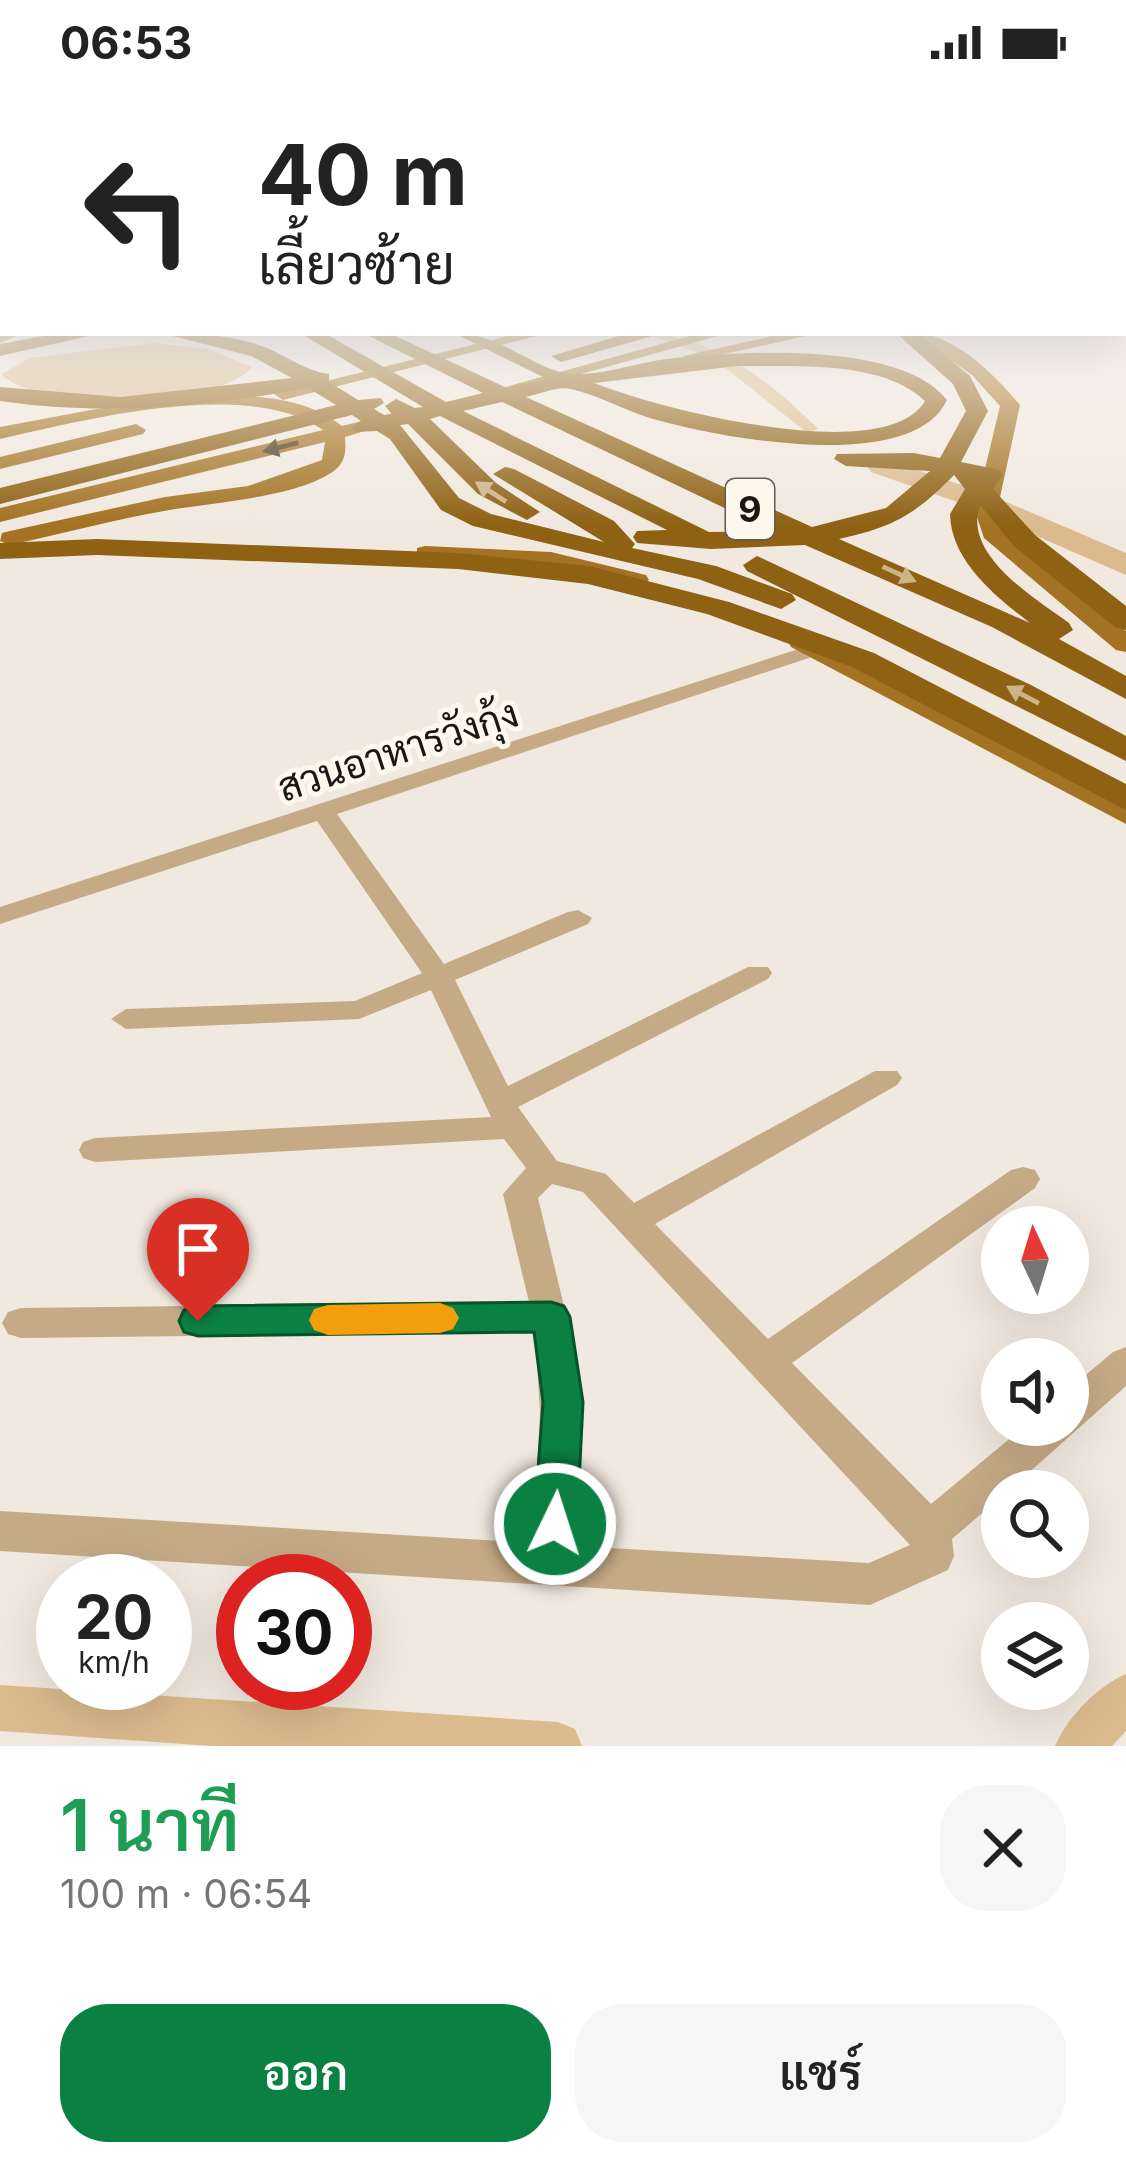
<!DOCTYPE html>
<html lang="th">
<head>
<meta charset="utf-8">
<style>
  body { margin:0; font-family:Inter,Sarabun,sans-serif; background:#f6f6f6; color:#222; height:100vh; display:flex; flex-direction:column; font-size:45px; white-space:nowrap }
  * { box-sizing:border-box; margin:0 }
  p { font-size:39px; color:#767676 }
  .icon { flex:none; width:66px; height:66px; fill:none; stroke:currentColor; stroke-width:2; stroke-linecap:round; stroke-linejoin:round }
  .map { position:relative; height:1662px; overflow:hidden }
  .sheet { display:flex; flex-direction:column; background:#fff; flex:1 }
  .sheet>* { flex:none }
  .guide { position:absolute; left:0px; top:0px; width:1128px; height:252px; box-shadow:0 12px 48px #0002; background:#fff; color:#222; overflow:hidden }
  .needle { width:78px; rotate:356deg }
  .controls { position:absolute; left:981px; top:1122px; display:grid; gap:24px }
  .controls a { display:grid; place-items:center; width:108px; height:108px; border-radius:50%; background:#fff; box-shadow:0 12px 48px #0002; font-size:60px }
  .speed { position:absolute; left:36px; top:1470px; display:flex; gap:24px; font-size:60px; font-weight:700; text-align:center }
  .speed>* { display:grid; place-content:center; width:156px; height:156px; border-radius:50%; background:#fff; box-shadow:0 12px 48px #0002; line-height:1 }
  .speed small { font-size:30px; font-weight:400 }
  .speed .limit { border:18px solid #d22; background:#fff; color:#111 }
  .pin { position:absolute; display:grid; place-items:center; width:102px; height:102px; color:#fff; margin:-123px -51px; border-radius:50% 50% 50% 0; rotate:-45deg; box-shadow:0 0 12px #0007 }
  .pin .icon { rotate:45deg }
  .me { position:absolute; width:132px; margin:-66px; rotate:4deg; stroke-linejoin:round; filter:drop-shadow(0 0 9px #0008) }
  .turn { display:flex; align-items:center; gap:42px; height:252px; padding:0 60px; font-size:54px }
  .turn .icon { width:156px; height:156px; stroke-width:2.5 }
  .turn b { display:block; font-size:84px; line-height:102px }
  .round { display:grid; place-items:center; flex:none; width:126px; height:126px; border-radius:48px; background:#f6f6f6 }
  .head { display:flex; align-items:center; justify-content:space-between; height:204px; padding:0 60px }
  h1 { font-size:72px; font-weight:600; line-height:90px; color:#1e9e55 }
  .action { display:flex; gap:24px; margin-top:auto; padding:24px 60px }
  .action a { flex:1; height:138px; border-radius:48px; background:#0b8043; color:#fff; font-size:48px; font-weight:600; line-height:138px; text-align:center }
  .action a+a { background:#f6f6f6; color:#222 }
  .status { display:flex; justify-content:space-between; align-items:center; height:84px; padding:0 60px; background:#fff; direction:ltr }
  .status svg { height:33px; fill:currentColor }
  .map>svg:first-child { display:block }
  .water { fill:#dbba8d }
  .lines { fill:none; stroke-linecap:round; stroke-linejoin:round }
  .canal { fill:#dbba8d; fill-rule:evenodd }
  .river { fill:#dbba8d; fill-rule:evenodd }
  .minor { fill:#c5aa86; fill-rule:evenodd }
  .major { fill:#a37222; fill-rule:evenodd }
  .highway { fill:#8e6113; fill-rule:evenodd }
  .oneway { fill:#493718 }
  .oneway2 { fill:#ccb48a }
  .route { fill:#0b8043; stroke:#07532c; stroke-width:3 }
  .slow { fill:#f59e0b }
  .labels { text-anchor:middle; stroke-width:10; stroke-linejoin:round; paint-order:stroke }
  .shield { fill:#fef7ec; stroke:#5e5a54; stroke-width:3 }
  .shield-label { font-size:36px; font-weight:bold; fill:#191713 }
  .street-label { font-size:39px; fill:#191713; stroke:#fef7ec }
</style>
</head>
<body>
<div class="status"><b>06:53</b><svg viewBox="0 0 49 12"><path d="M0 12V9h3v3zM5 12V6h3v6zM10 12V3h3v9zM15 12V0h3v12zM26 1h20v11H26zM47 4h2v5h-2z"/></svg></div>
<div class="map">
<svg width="1126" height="1662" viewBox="0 0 1126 1662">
  <rect width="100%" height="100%" fill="#f1e9df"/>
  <path class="water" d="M154,259L209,265L252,283C222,323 35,328 1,290L30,274Z"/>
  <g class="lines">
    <g class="canal">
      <path d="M642,249C710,249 772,299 818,345L806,348L713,274Z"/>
      <path d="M1126,1590V1647L1112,1662H1055C1067,1634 1097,1602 1126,1590Z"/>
      <path d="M0,1601L558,1638L575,1645L582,1662H212L0,1647Z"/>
    </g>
    <path class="river" d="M881,374L983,408L1126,469V491L963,420L871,388L867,382L871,376Z"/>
    <g class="minor">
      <path d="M1126,212V220L1125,221V213Z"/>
      <path d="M1125,244L1126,252L1121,251L1125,249Z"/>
      <path d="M817,559L824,561V569L337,730L444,880L568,828L578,826L592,834L588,840L455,896L508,1002L748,883H768L772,889L768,895L518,1023L557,1077L606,1090L634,1119L875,987H897L902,994L897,1001L655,1140L768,1255L1011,1086L1023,1083L1035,1086L1040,1095L1035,1104L792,1279L931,1420L1026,1341H1068V1306L1113,1268L1126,1263V1302L1008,1407H1002V1412L952,1455L954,1472L948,1486L870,1521L0,1467V1427L533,1459L540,1328L535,1248L21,1254L8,1250L2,1239L8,1228L21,1224L529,1218L503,1110L526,1084L504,1055L95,1078L83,1074L79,1066L83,1058L95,1054L491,1033L431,906L359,935L126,945L111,935L126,925L355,917L422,889L317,737L0,840V823ZM552,1100L583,1108L910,1461L869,1479L576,1462L580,1358L575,1268L538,1114Z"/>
    </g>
    <g class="major">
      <path d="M0,249L3,248L24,249L0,259Z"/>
      <path d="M520,249H549L283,316L274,310Z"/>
      <path d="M701,249H728L485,317L476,311Z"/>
      <path d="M786,249H820L692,277L683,272Z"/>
      <path d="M912,249C954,249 994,290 1020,321L997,427L1006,451L1126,547V568L1116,566L984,454L975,427L1000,322L972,291Z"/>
      <path d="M226,311C269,313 306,315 342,342L397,328L407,334L345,353C346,366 346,377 335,386C299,414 210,418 164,427C113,436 61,450 10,461L0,457L2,449L10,447L165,413L248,402L322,376L325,358L0,438V424L323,346C249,293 84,336 0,355V343L123,320Z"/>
      <path d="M136,340L146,346L143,350L0,385V373Z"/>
      <path d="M425,462L551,468L646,491L649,496L637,503L551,482L417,474V464Z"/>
      <path d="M801,549L1126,717V740L791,563L788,557Z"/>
    </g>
    <g class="highway">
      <path d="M60,249H102L0,272V260Z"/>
      <path d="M161,249C196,249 235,251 267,264C288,273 306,287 329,290V298L358,316L381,314L384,319L374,325L384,331L392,330L385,322L396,315L415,324L423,323L300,249H324L446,318L483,309L363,249H389L507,304L547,295L454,249C502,249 537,289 574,290C606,291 642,277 674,274C742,267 902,257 947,316C912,392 714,353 650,334C624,326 598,311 571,305C558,302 540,310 526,313L812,443L886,424L930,387L846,382L834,375L837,370L914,369L940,374L966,327L953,300L896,249H918L970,292L988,327L961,378L1000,386L1003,391L993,405L1035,451L1126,522V546L1115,543L1015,463L980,421C962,471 1036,515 1069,539L1073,546L1059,555L1126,592V615L992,543L805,461L711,465L637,459L633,453L637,447L667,446L440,332L430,335L496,399L540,428L527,436L478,410L408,340L400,341L459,414L491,430L604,458L493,390L505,383L514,385L614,437L635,460L632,464L716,482L792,510L796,516L781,525L698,495L473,442L441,426L390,355L377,347L355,348L351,343L361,337L352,331L0,420V404L336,321L308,304C205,323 104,332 0,317V303L120,313L292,294L251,272ZM737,282C793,283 881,275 925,317C884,385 654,323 594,299ZM502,318L756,439L775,447L709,448L463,327ZM954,391L965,405L950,430C951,477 995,512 1030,539L839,455C894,443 916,430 954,391Z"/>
      <path d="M629,249H663L561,278L551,272Z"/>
      <path d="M97,455L458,469L589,482L729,518L874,569L1126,700V726L852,583L707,530L588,500L458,485L97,471L0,475V459Z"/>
      <path d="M757,472L1031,601L1126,652V677L747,487L743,481Z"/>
    </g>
  </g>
  <defs><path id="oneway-solid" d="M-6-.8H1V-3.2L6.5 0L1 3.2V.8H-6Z" transform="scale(3)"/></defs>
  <use class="oneway" href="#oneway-solid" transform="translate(281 363) rotate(166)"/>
  <g class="oneway2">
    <use href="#oneway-solid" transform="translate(491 408) rotate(-147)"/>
    <use href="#oneway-solid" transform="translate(899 490) rotate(24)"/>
    <use href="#oneway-solid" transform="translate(1023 611) rotate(-152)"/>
  </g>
  <linearGradient id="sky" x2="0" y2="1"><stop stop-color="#a3b6c4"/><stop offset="0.47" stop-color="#f9f5f1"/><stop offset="1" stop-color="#f9f5f1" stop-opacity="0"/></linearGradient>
  <rect width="1126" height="442" fill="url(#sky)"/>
  <path class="route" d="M551,1218L564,1222L570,1233L583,1318L577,1440L570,1454L555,1460L540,1454L534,1440L543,1318L534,1248L198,1252L184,1248L179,1237L184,1226L198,1222Z"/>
  <path class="slow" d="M440,1219L453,1224L459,1234L453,1245L440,1249L328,1251L314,1246L309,1236L314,1225L328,1221Z"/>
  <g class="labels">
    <rect class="shield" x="726" y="395" width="48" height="60" rx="9"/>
    <g class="shield-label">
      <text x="750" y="438">9</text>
    </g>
    <g class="street-label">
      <text transform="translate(398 666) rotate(-18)" y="14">สวนอาหารวังกุ้ง</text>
    </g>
  </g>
</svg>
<div class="controls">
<a><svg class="needle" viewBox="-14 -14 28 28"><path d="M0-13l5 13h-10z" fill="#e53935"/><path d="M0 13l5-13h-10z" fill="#767676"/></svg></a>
<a><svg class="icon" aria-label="sound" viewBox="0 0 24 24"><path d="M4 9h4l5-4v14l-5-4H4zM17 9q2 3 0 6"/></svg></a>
<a><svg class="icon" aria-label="search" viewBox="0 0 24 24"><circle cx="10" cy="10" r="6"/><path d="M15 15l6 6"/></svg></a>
<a><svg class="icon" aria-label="layers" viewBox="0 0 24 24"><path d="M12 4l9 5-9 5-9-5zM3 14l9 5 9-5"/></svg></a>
</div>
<div class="speed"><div>20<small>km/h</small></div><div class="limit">30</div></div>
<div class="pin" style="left:198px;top:1237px;background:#d93025"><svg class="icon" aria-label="arrive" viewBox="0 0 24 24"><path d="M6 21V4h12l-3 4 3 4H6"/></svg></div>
<svg class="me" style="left:555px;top:1440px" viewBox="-20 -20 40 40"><circle r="17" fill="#0b8043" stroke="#fff" stroke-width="3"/><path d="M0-11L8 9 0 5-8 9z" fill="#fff"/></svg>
<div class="guide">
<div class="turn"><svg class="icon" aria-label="left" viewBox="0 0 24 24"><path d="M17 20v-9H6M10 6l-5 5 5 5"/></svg><div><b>40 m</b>เลี้ยวซ้าย</div></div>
</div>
</div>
<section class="sheet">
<div class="head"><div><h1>1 นาที</h1><p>100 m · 06:54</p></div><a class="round"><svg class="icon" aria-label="close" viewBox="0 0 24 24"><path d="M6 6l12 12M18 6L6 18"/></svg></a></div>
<div class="action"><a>ออก</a><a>แชร์</a></div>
</section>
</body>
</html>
